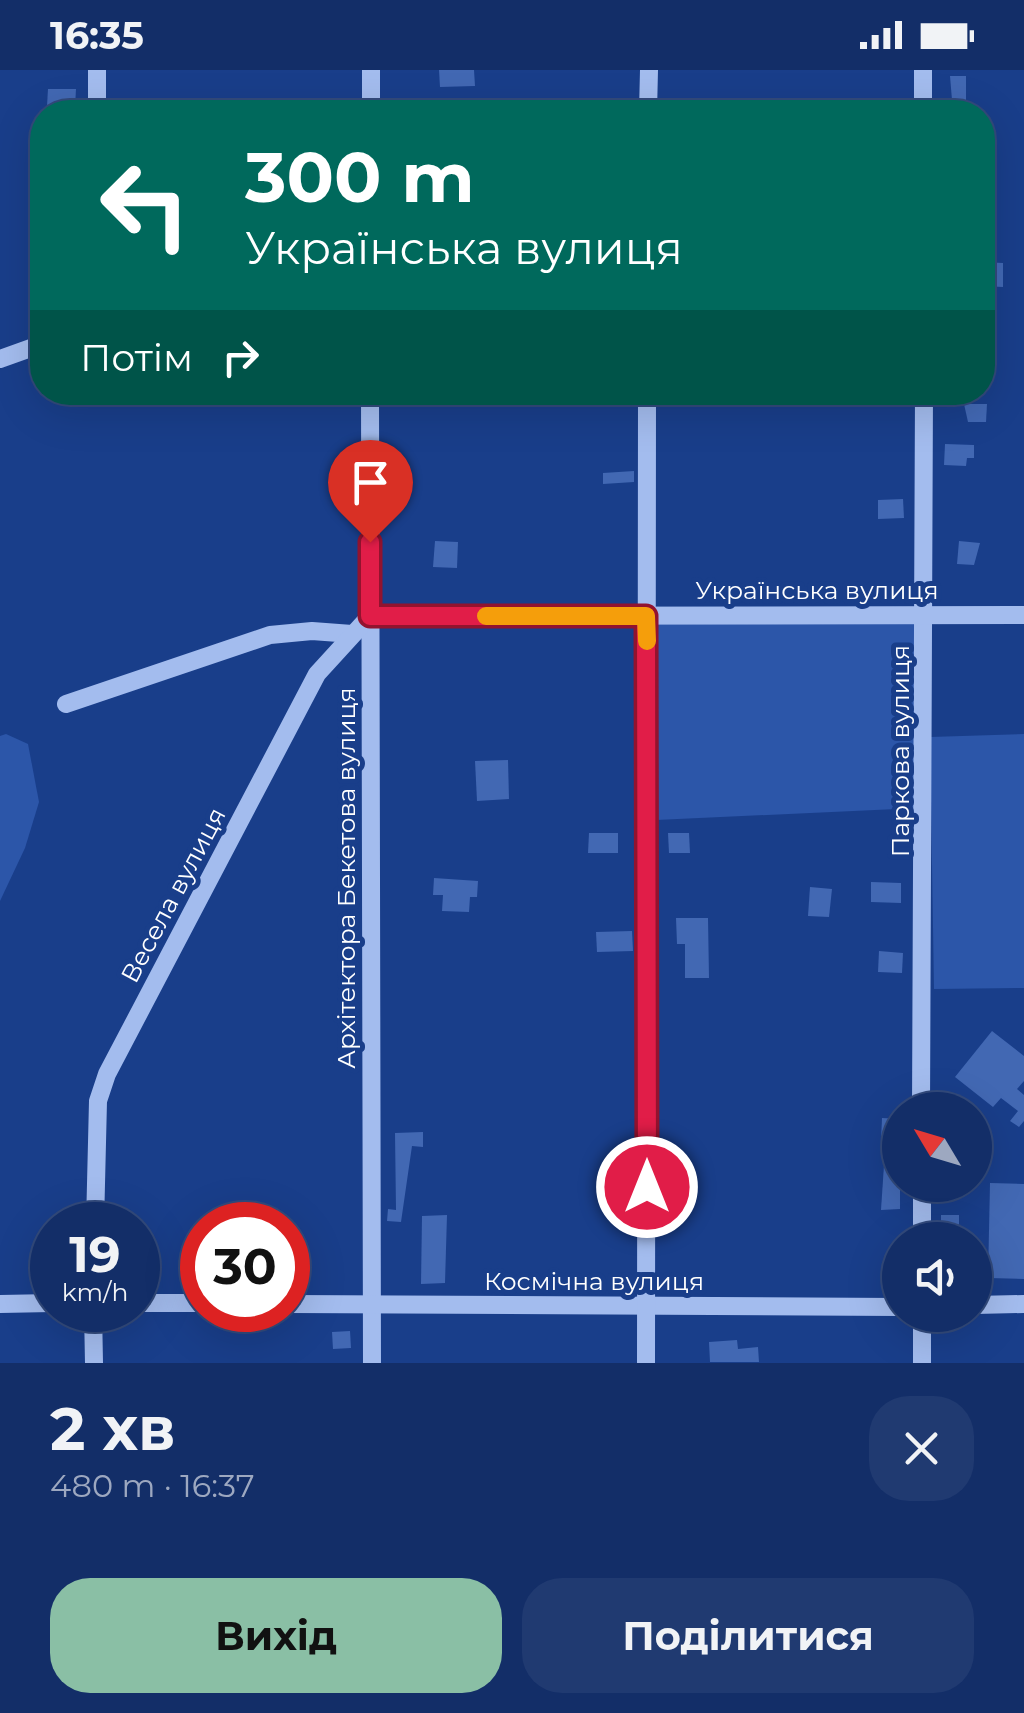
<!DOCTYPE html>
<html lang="uk">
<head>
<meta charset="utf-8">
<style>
  body { margin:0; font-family:Montserrat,sans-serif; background:#203a71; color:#f1f3f6; height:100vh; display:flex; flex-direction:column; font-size:38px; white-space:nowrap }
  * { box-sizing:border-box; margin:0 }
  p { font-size:32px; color:#9da8c0 }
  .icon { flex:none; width:55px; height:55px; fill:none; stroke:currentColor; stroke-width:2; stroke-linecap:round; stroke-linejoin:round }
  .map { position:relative; height:1293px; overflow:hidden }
  .sheet { display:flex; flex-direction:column; background:#132e68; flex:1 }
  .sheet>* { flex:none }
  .banner { position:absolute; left:30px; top:30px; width:965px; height:305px; border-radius:40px; box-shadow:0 10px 40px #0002,0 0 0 2px #324a7c; background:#00695c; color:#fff; overflow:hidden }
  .needle { width:65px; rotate:308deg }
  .tools { position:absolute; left:882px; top:1022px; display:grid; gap:20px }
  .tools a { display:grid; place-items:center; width:110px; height:110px; border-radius:50%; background:#132e68; box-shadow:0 10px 40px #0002,0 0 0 2px #324a7c; font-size:50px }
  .speed { position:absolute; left:30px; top:1132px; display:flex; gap:20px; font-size:50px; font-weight:700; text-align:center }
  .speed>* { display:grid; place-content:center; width:130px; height:130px; border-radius:50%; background:#132e68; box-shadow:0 10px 40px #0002,0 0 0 2px #324a7c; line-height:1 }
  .speed small { font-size:25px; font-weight:400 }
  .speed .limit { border:15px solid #d22; background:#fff; color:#111 }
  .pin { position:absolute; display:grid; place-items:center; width:85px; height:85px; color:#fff; margin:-102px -42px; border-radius:50% 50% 50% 0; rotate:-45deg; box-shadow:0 0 10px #0007 }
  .pin .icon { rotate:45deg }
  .me { position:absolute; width:110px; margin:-55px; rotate:0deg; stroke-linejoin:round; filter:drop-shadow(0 0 8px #0008) }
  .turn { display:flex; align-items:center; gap:35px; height:210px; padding:0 50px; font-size:45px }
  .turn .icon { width:130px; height:130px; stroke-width:2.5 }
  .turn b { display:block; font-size:70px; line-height:85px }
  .then { display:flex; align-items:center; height:95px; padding:0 50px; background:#0003; gap:20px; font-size:38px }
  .round { display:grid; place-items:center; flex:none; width:105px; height:105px; border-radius:40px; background:#203a71 }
  .summary { display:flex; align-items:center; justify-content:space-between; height:170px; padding:0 50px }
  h1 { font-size:60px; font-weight:700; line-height:75px }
  .button { display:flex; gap:20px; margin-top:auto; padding:20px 50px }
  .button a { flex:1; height:115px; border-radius:40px; background:#8abfa5; color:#111; font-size:40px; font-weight:700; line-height:115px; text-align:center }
  .button a+a { background:#203a71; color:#f1f3f6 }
  .status { display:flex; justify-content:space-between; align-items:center; height:70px; padding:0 50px; background:#132e68; direction:ltr }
  .status svg { height:28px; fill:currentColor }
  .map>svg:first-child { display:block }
  .green { fill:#2c56a9 }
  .building { fill:#4268b3 }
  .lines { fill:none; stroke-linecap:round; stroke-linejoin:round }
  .minor { stroke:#a3bcee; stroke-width:18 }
  .route-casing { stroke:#92132f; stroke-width:25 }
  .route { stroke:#e11d48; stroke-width:18 }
  .slow { stroke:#f59e0b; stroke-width:18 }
  .labels { text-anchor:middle; stroke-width:10; stroke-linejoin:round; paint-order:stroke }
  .street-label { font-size:25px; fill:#fff; stroke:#193e8a }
</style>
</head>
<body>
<div class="status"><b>16:35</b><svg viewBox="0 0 49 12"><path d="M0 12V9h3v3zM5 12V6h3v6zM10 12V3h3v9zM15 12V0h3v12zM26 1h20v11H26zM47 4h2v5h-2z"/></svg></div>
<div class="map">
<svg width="1024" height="1293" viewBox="0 0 1024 1293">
  <rect width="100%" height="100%" fill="#193e8a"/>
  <g class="green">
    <path d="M652,551H920L918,738L656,750Z"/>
    <path d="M6,664L28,674L39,732L25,778L0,831V666Z"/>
    <path d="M1024,664V918L934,919L930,667Z"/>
  </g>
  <g class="building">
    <path d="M439,0H474L475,16L440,17Z"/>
    <path d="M950,6H966V42H953Z"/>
    <path d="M48,19H76L75,37L47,36Z"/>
    <path d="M982,192L1003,193V217L982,216Z"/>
    <path d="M964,334H987L986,352H968Z"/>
    <path d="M945,374L974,375V388H967L966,396L944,395Z"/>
    <path d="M634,401V412L603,414V403Z"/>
    <path d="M903,429L904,448L878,449V430Z"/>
    <path d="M435,471L458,472L457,498L433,497Z"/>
    <path d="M959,471L980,473L974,495L957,494Z"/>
    <path d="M508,690L509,729L477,731L475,691Z"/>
    <path d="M589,763H618V783H588Z"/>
    <path d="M668,763H689L690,783H669Z"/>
    <path d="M434,808L478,811L477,827H470L469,842L442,841L443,825H433Z"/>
    <path d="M871,812L901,813V833L871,832Z"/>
    <path d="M810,817L832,819L829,847L808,846Z"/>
    <path d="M676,848H708L709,908H685V874H677Z"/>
    <path d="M632,861L633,881L597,882L596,862Z"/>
    <path d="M879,881L903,883L902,903L878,902Z"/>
    <path d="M992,961L1024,986V1011L1017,1019L1024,1025V1051L1019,1057L1010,1051L1018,1041L1001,1028L993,1037L955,1007Z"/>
    <path d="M882,1048L900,1049V1072L881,1071Z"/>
    <path d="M423,1062V1077L412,1076L401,1152L387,1151L388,1139L396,1140L395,1063Z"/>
    <path d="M900,1094V1139L881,1140L884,1095Z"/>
    <path d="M990,1113L1024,1114V1209L988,1208Z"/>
    <path d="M447,1145L445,1213L421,1214L422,1146Z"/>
    <rect x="941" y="1145" width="18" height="25"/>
    <path d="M350,1261L351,1278L333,1279L332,1262Z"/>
    <path d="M737,1270L738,1279L758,1277L759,1292H710L709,1272Z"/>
  </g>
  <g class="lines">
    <g class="minor">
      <path d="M923,0V42"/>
      <path d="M97,42V0"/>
      <path d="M371,42V0"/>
      <path d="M648,42L649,0"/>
      <path d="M0,289L42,274"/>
      <path d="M370,322L372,1293"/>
      <path d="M66,634L270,565L312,561L352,564"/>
      <path d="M921,1040L924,322"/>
      <path d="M922,1115V1170"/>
      <path d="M95,1155L98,1031L107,1004L317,604L370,546L1024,545"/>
      <path d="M138,1233H202"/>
      <path d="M0,1234L52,1233"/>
      <path d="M288,1234L900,1237"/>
      <path d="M975,1235L1024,1234"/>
      <path d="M93,1240L94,1293"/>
      <path d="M922,1245V1293"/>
      <path d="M646,1293L647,322"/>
    </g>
  </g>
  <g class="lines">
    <g class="route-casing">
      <path id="route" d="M370,472V546H646L647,1117"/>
    </g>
    <use href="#route" class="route"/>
    <path class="slow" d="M486,546H646L647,571"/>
  </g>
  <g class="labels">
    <g class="street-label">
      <text x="817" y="529">Українська вулиця</text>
      <text transform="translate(900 681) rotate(-90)" y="9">Паркова вулиця</text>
      <text transform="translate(346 808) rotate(-90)" y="9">Архітектора Бекетова вулиця</text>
      <text transform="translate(173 825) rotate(-62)" y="9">Весела вулиця</text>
      <text x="594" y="1220">Космічна вулиця</text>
    </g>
  </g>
</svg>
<div class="tools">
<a><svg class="needle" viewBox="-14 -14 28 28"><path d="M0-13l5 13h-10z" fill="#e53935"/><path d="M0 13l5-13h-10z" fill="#9da8c0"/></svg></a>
<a><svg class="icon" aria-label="sound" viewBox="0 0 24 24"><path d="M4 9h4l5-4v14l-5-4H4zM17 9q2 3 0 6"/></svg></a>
</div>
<div class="speed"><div>19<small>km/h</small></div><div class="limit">30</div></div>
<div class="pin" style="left:370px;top:472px;background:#d93025"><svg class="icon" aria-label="arrive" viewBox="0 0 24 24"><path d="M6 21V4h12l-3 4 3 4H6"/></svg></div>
<svg class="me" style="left:647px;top:1117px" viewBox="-20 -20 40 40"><circle r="17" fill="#e11d48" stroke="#fff" stroke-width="3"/><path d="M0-11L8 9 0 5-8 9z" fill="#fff"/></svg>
<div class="banner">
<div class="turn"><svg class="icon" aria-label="left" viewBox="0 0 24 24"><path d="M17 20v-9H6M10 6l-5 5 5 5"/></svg><div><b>300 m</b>Українська вулиця</div></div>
<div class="then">Потім<svg class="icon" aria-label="right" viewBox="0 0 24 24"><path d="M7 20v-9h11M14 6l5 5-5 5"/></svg></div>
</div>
</div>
<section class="sheet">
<div class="summary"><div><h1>2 хв</h1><p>480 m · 16:37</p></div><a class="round"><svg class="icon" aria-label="close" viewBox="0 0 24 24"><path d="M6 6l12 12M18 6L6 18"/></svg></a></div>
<div class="button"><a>Вихід</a><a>Поділитися</a></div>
</section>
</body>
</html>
